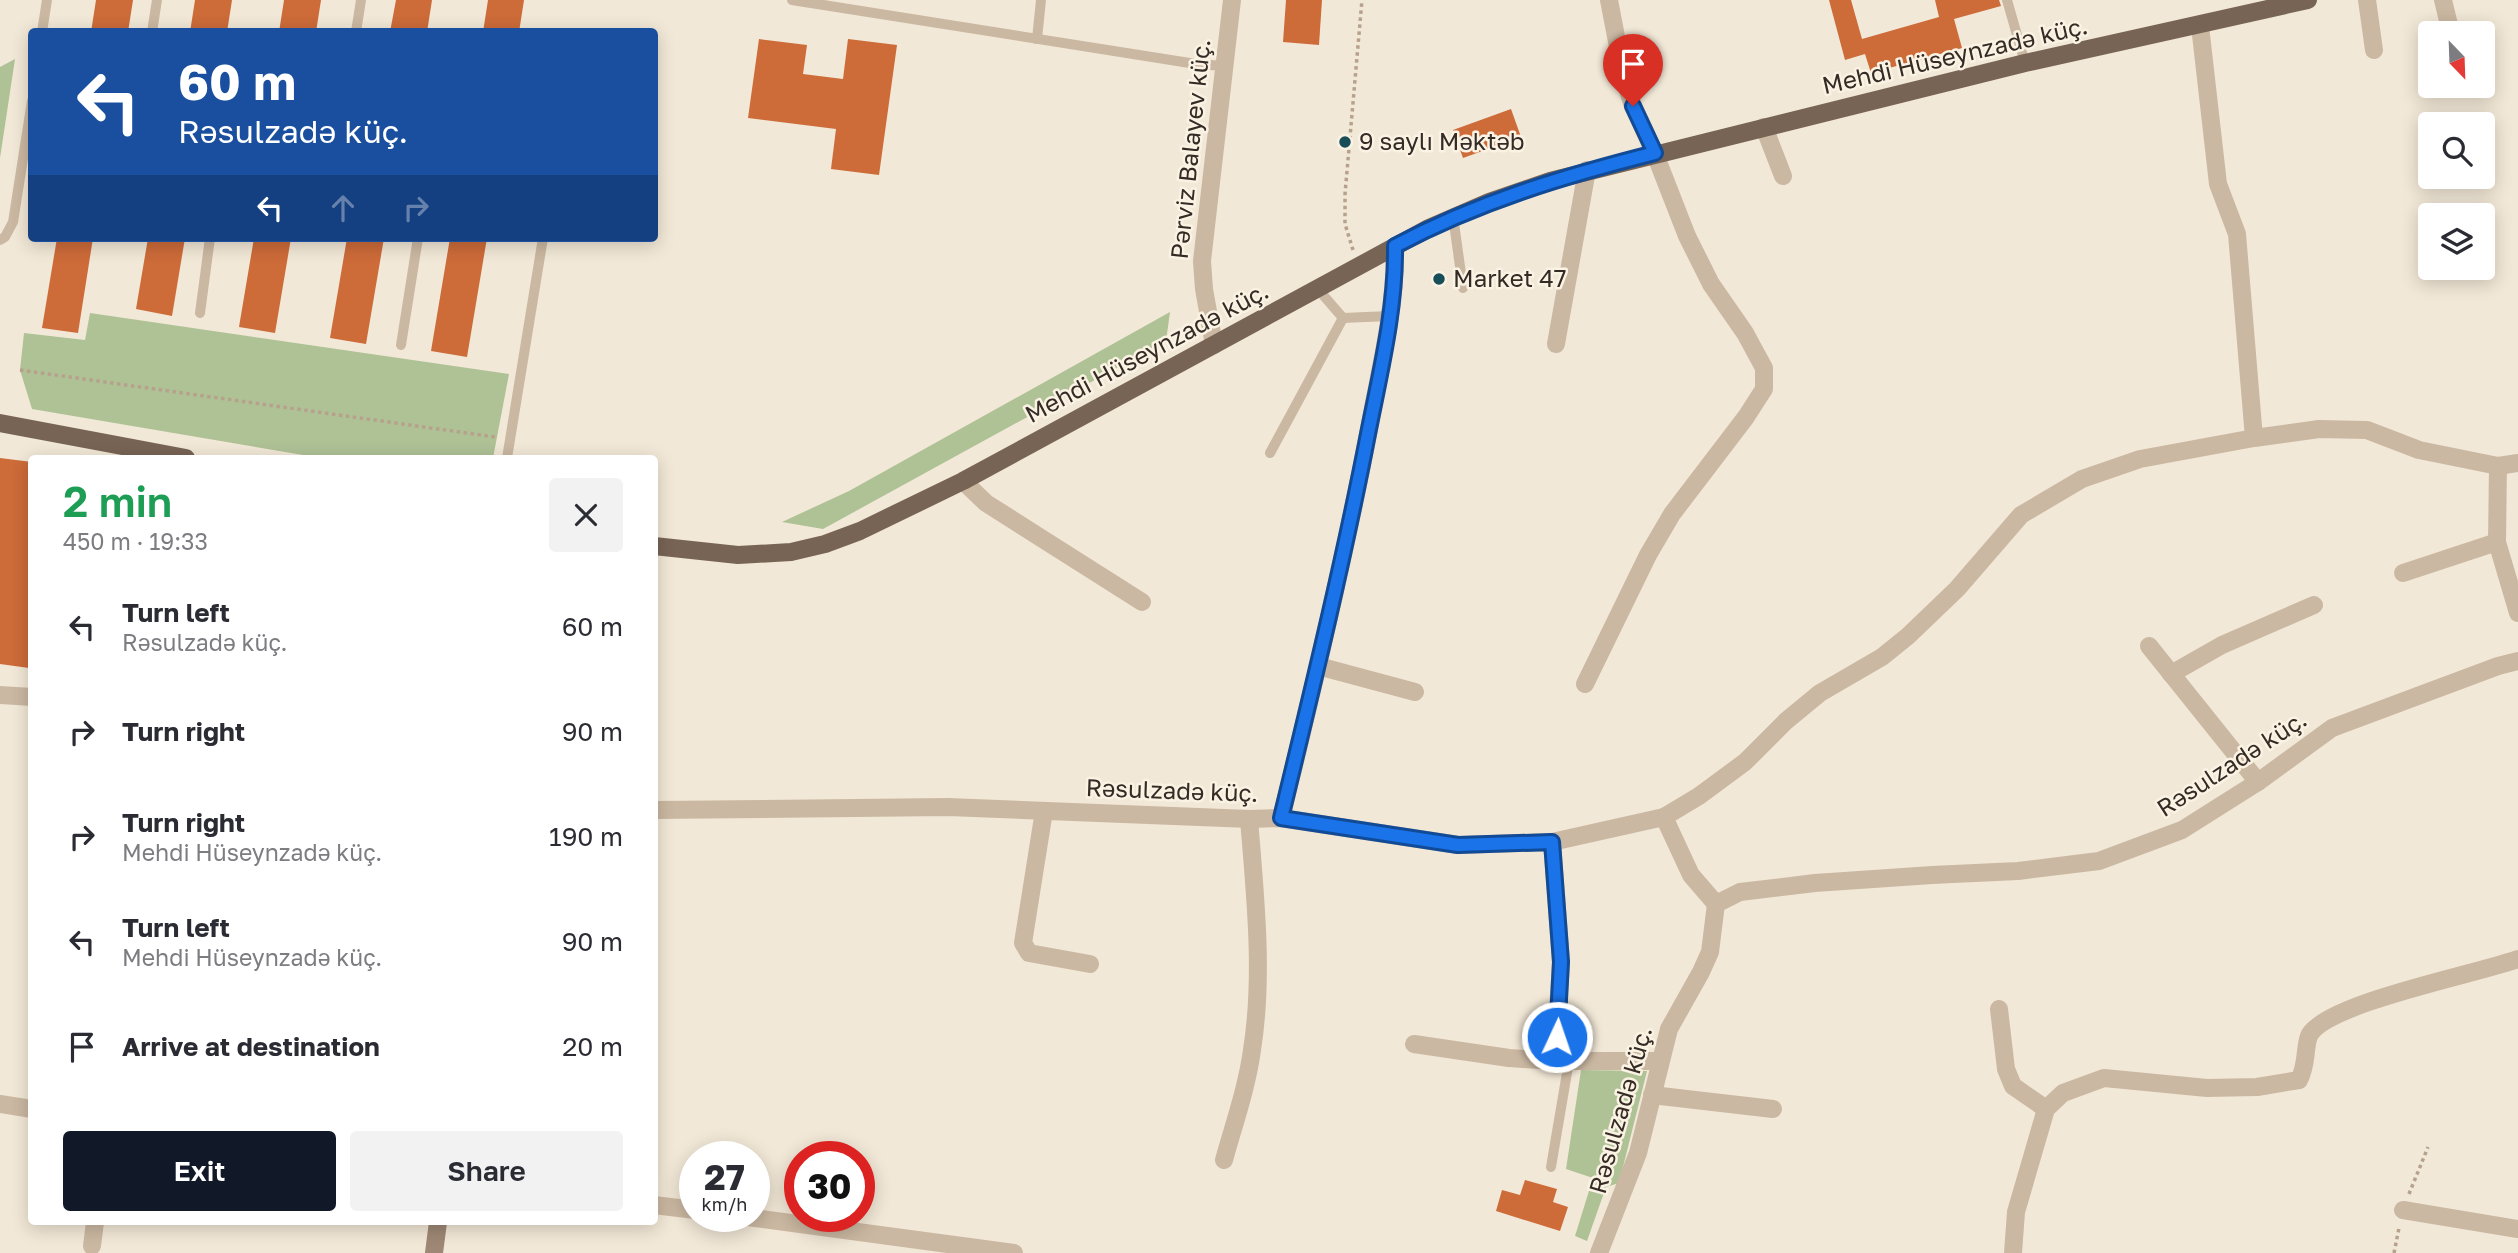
<!DOCTYPE html>
<html lang="en">
<head>
<meta charset="utf-8">
<style>
  body { margin:0; font-family:"Golos Text",sans-serif; background:#f2f2f3; color:#2b2b33; height:100vh; display:flex; flex-direction:column; font-size:26px; white-space:nowrap }
  * { box-sizing:border-box; margin:0 }
  p { font-size:23px; color:#7c7c81 }
  .icon { flex:none; width:38px; height:38px; fill:none; stroke:currentColor; stroke-width:2; stroke-linecap:round; stroke-linejoin:round }
  .map { position:relative; flex:1; overflow:hidden }
  .sheet { position:absolute; left:28px; top:455px; width:630px; height:770px; display:flex; flex-direction:column; background:#fff; border-radius:7px; box-shadow:0 4px 18px #0003 }
  .sheet>* { flex:none }
  .banner { position:absolute; left:28px; top:28px; width:630px; height:214px; border-radius:7px; box-shadow:0 4px 18px #0003; background:#1a4fa0; color:#fff; overflow:hidden }
  .needle { width:46px; rotate:157deg }
  .fabs { position:absolute; left:2418px; top:21px; display:grid; gap:14px }
  .fabs a { display:grid; place-items:center; width:77px; height:77px; border-radius:7px; background:#fff; box-shadow:0 4px 18px #0003; font-size:35px }
  .speed { position:absolute; left:679px; top:1141px; display:flex; gap:14px; font-size:35px; font-weight:700; text-align:center }
  .speed>* { display:grid; place-content:center; width:91px; height:91px; border-radius:50%; background:#fff; box-shadow:0 4px 18px #0003; line-height:1 }
  .speed small { font-size:18px; font-weight:400 }
  .speed .limit { border:10px solid #d22; background:#fff; color:#111 }
  .pin { position:absolute; display:grid; place-items:center; width:60px; height:60px; color:#fff; margin:-72px -30px; border-radius:50% 50% 50% 0; rotate:-45deg; box-shadow:0 0 7px #0007 }
  .pin .icon { rotate:45deg }
  .me { position:absolute; width:77px; margin:-38px; rotate:3deg; stroke-linejoin:round; filter:drop-shadow(0 0 5px #0008) }
  .turn { display:flex; align-items:center; gap:24px; height:147px; padding:0 35px; font-size:32px }
  .turn .icon { width:91px; height:91px; stroke-width:2.5 }
  .turn b { display:block; font-size:49px; line-height:60px }
  .lanes { display:flex; align-items:center; height:66px; padding:0 35px; background:#0003; justify-content:center; gap:35px; direction:ltr }
  .lanes .off { opacity:.35 }
  .round { display:grid; place-items:center; flex:none; width:74px; height:74px; border-radius:7px; background:#f2f2f3 }
  .summary { display:flex; align-items:center; justify-content:space-between; height:119px; padding:0 35px }
  h1 { font-size:42px; font-weight:600; line-height:52px; color:#1e9e55 }
  .primary-button { display:flex; gap:14px; margin-top:auto; padding:14px 35px }
  .primary-button a { flex:1; height:80px; border-radius:7px; background:#111827; color:#fff; font-size:28px; font-weight:600; line-height:80px; text-align:center }
  .primary-button a+a { background:#f2f2f3; color:#2b2b33 }
  ul { padding:0; list-style:none }
  li { display:flex; align-items:center; gap:21px; height:105px; padding:0 35px }
  li div { flex:1 }
  li b { display:block; font-size:26px }
  li em { font-style:normal }
  .map>svg:first-child { display:block }
  .green { fill:#afc296 }
  .building { fill:#cd6b39 }
  .lines { fill:none; stroke-linecap:round; stroke-linejoin:round }
  .path { stroke:#b6a28c; stroke-width:3.5; stroke-dasharray:3.5 3.5; stroke-linecap:butt }
  .service { stroke:#cbb8a2; stroke-width:10 }
  .minor { stroke:#cbb8a2; stroke-width:18 }
  .secondary { stroke:#9e8774; stroke-width:18 }
  .primary { stroke:#786455; stroke-width:18 }
  .route-casing { stroke:#114b97; stroke-width:18 }
  .route { stroke:#1a73e8; stroke-width:12 }
  .poi-dot { fill:#184e58; stroke:#faf2e3; stroke-width:2.5 }
  .labels { text-anchor:middle; stroke-width:5; stroke-linejoin:round; paint-order:stroke }
  .street-label { font-size:24px; fill:#352b25; stroke:#faf2e3 }
  .poi-label { font-size:24px; fill:#352b25; stroke:#faf2e3; text-anchor:start }
</style>
</head>
<body>
<div class="map">
<svg width="2518" height="1253" viewBox="0 0 2518 1253">
  <rect width="100%" height="100%" fill="#f2e8d7"/>
  <g class="green">
    <path d="M15,59L0,158V67Z"/>
    <path d="M1170,312L1166,341L823,529L782,522L849,491Z"/>
    <path d="M90,313L509,374L493,458H321L32,409L20,370L24,333L85,340Z"/>
    <path d="M1581,1070L1647,1071L1619,1183L1606,1187L1587,1241L1575,1236L1593,1178L1566,1169Z"/>
  </g>
  <g class="building">
    <path d="M96,0H133L128,32H91Z"/>
    <path d="M195,0H232L227,32H190Z"/>
    <path d="M284,0H321L316,32H279Z"/>
    <path d="M396,0H432L427,32H390Z"/>
    <path d="M488,0H524L519,32H483Z"/>
    <path d="M1286,0H1322L1319,45L1283,42Z"/>
    <path d="M1829,0H1851L1862,39L1939,17L1935,0H1999L2001,6L1954,19L1962,48L1871,73L1865,54L1845,60Z"/>
    <path d="M759,39L807,45L803,74L843,79L848,39L897,45L879,175L831,169L836,129L748,118Z"/>
    <path d="M1511,109L1521,137L1463,158L1453,130Z"/>
    <path d="M57,238H93L78,333L42,328Z"/>
    <path d="M148,238H185L172,316L136,309Z"/>
    <path d="M254,238H291L275,333L239,327Z"/>
    <path d="M347,238H384L366,344L330,338Z"/>
    <path d="M450,238H487L467,357L431,351Z"/>
    <path d="M0,458L32,462V646L29,668L0,664Z"/>
    <path d="M1525,1180L1557,1189L1553,1202L1568,1207L1560,1231L1496,1211L1502,1190L1520,1195Z"/>
  </g>
  <g class="lines">
    <g class="path">
      <path d="M1353,250L1345,224V194L1362,0"/>
      <path d="M20,370L495,437"/>
      <path d="M2409,1194L2428,1147"/>
      <path d="M2394,1253L2399,1228"/>
    </g>
    <g class="service">
      <path d="M792,0L1196,64L1224,66"/>
      <path d="M2007,0L2025,63"/>
      <path d="M42,32L47,0"/>
      <path d="M152,32L157,0"/>
      <path d="M356,32L361,0"/>
      <path d="M1037,39L1041,0"/>
      <path d="M1453,216L1463,288"/>
      <path d="M0,240L5,237L13,222L32,101"/>
      <path d="M1317,288L1343,318L1389,316"/>
      <path d="M200,313L210,238"/>
      <path d="M401,345L418,238"/>
      <path d="M1270,453L1343,318"/>
      <path d="M507,458L543,238"/>
      <path d="M1551,1167L1569,1061"/>
    </g>
    <g class="minor">
      <path d="M2367,0L2374,50"/>
      <path d="M2443,0L2451,33"/>
      <path d="M2200,26L2218,184L2237,234L2254,438"/>
      <path d="M1764,127L1783,176"/>
      <path d="M1556,344L1587,170"/>
      <path d="M1214,345L1204,289L1202,261L1232,0"/>
      <path d="M2498,466L2497,542L2518,613"/>
      <path d="M963,481L986,503L1142,602"/>
      <path d="M2403,573L2497,542"/>
      <path d="M2149,646L2258,782"/>
      <path d="M1318,666L1415,692"/>
      <path d="M2171,674L2222,645L2314,605"/>
      <path d="M1585,684L1648,555L1672,514L1746,417L1764,389V368L1745,333L1711,284L1687,236L1655,154L1633,106L1624,78L1609,0"/>
      <path d="M0,695L32,697"/>
      <path d="M654,810L948,807L1249,819L1281,818L1458,845L1552,842L1664,817L1691,875L1716,904L1740,892L1815,883L1932,875L2018,871L2099,861L2182,830L2258,782L2332,728L2498,666L2518,661"/>
      <path d="M1044,811L1023,943L1029,953L1090,964"/>
      <path d="M1664,817L1699,796L1745,762L1786,721L1820,693L1882,657L1908,636L1957,589L2021,515L2082,479L2140,459L2254,438L2319,429L2367,430L2419,450L2498,466L2518,463"/>
      <path d="M1281,818C1313,689 1344,560 1369,429C1380,369 1396,307 1395,246"/>
      <path d="M1552,842L1561,962L1555,1061"/>
      <path d="M1999,1009L2006,1069L2013,1086L2046,1109"/>
      <path d="M1414,1044L1509,1058L1555,1061H1660"/>
      <path d="M1652,1095L1773,1109"/>
      <path d="M0,1104L32,1109"/>
      <path d="M1224,1160C1234,1124 1247,1087 1252,1050C1264,974 1255,895 1249,819"/>
      <path d="M654,1205L695,1210"/>
      <path d="M2403,1210L2518,1229"/>
      <path d="M740,1216L1014,1253"/>
      <path d="M92,1246L95,1222"/>
      <path d="M1599,1253L1638,1153L1669,1029L1701,972L1710,952L1716,904"/>
      <path d="M2013,1253L2016,1212L2046,1109L2063,1093L2104,1078L2207,1088L2257,1087L2299,1080C2308,1064 2304,1044 2310,1034C2331,1002 2477,974 2518,959"/>
    </g>
    <path class="secondary" d="M434,1253L438,1222"/>
    <g class="primary">
      <path d="M0,423L186,458"/>
      <path d="M654,546L738,555L791,552L825,544L860,531L963,481L1429,228L1489,202L1550,181L2025,63L2308,0"/>
    </g>
  </g>
  <g class="lines">
    <g class="route-casing">
      <path id="route" d="M1557,1037L1561,962L1552,842L1458,845L1281,818C1312,690 1343,563 1368,434C1380,373 1396,309 1395,246C1478,202 1564,176 1655,153L1633,106"/>
    </g>
    <use href="#route" class="route"/>
  </g>
  <g class="poi-dot">
    <circle cx="1345" cy="142" r="7"/>
    <circle cx="1439" cy="279" r="7"/>
  </g>
  <g class="labels">
    <g class="street-label">
      <text transform="translate(1955 56) rotate(-13)" y="8">Mehdi Hüseynzadə küç.</text>
      <text transform="translate(1191 149) rotate(-84)" y="8">Pərviz Balayev küç.</text>
      <text transform="translate(1147 353) rotate(-28)" y="8">Mehdi Hüseynzadə küç.</text>
      <text transform="translate(2232 764) rotate(-33)" y="8">Rəsulzadə küç.</text>
      <text transform="translate(1172 791) rotate(2)" y="8">Rəsulzadə küç.</text>
      <text transform="translate(1621 1110) rotate(-74)" y="8">Rəsulzadə küç.</text>
    </g>
    <g class="poi-label">
      <text x="1359" y="150">9 saylı Məktəb</text>
      <text x="1453" y="287">Market 47</text>
    </g>
  </g>
</svg>
<div class="fabs">
<a><svg class="needle" viewBox="-14 -14 28 28"><path d="M0-13l5 13h-10z" fill="#e53935"/><path d="M0 13l5-13h-10z" fill="#7c7c81"/></svg></a>
<a><svg class="icon" aria-label="search" viewBox="0 0 24 24"><circle cx="10" cy="10" r="6"/><path d="M15 15l6 6"/></svg></a>
<a><svg class="icon" aria-label="layers" viewBox="0 0 24 24"><path d="M12 4l9 5-9 5-9-5zM3 14l9 5 9-5"/></svg></a>
</div>
<div class="speed"><div>27<small>km/h</small></div><div class="limit">30</div></div>
<div class="pin" style="left:1633px;top:106px;background:#d93025"><svg class="icon" aria-label="arrive" viewBox="0 0 24 24"><path d="M6 21V4h12l-3 4 3 4H6"/></svg></div>
<svg class="me" style="left:1557px;top:1037px" viewBox="-20 -20 40 40"><circle r="17" fill="#1a73e8" stroke="#fff" stroke-width="3"/><path d="M0-11L8 9 0 5-8 9z" fill="#fff"/></svg>
<div class="banner">
<div class="turn"><svg class="icon" aria-label="left" viewBox="0 0 24 24"><path d="M17 20v-9H6M10 6l-5 5 5 5"/></svg><div><b>60 m</b>Rəsulzadə küç.</div></div>
<div class="lanes"><svg class="icon" aria-label="left" viewBox="0 0 24 24"><path d="M17 20v-9H6M10 6l-5 5 5 5"/></svg><svg class="icon off" aria-label="ahead" viewBox="0 0 24 24"><path d="M12 20V5M6 11l6-6 6 6"/></svg><svg class="icon off" aria-label="right" viewBox="0 0 24 24"><path d="M7 20v-9h11M14 6l5 5-5 5"/></svg></div>
</div>
<section class="sheet">
<div class="summary"><div><h1>2 min</h1><p>450 m · 19:33</p></div><a class="round"><svg class="icon" aria-label="close" viewBox="0 0 24 24"><path d="M6 6l12 12M18 6L6 18"/></svg></a></div>
<ul>
<li><svg class="icon" aria-label="left" viewBox="0 0 24 24"><path d="M17 20v-9H6M10 6l-5 5 5 5"/></svg><div><b>Turn left</b><p>Rəsulzadə küç.</p></div><em>60 m</em></li>
<li><svg class="icon" aria-label="right" viewBox="0 0 24 24"><path d="M7 20v-9h11M14 6l5 5-5 5"/></svg><div><b>Turn right</b></div><em>90 m</em></li>
<li><svg class="icon" aria-label="right" viewBox="0 0 24 24"><path d="M7 20v-9h11M14 6l5 5-5 5"/></svg><div><b>Turn right</b><p>Mehdi Hüseynzadə küç.</p></div><em>190 m</em></li>
<li><svg class="icon" aria-label="left" viewBox="0 0 24 24"><path d="M17 20v-9H6M10 6l-5 5 5 5"/></svg><div><b>Turn left</b><p>Mehdi Hüseynzadə küç.</p></div><em>90 m</em></li>
<li><svg class="icon" aria-label="arrive" viewBox="0 0 24 24"><path d="M6 21V4h12l-3 4 3 4H6"/></svg><div><b>Arrive at destination</b></div><em>20 m</em></li>
</ul>
<div class="primary-button"><a>Exit</a><a>Share</a></div>
</section>
</div>
</body>
</html>
